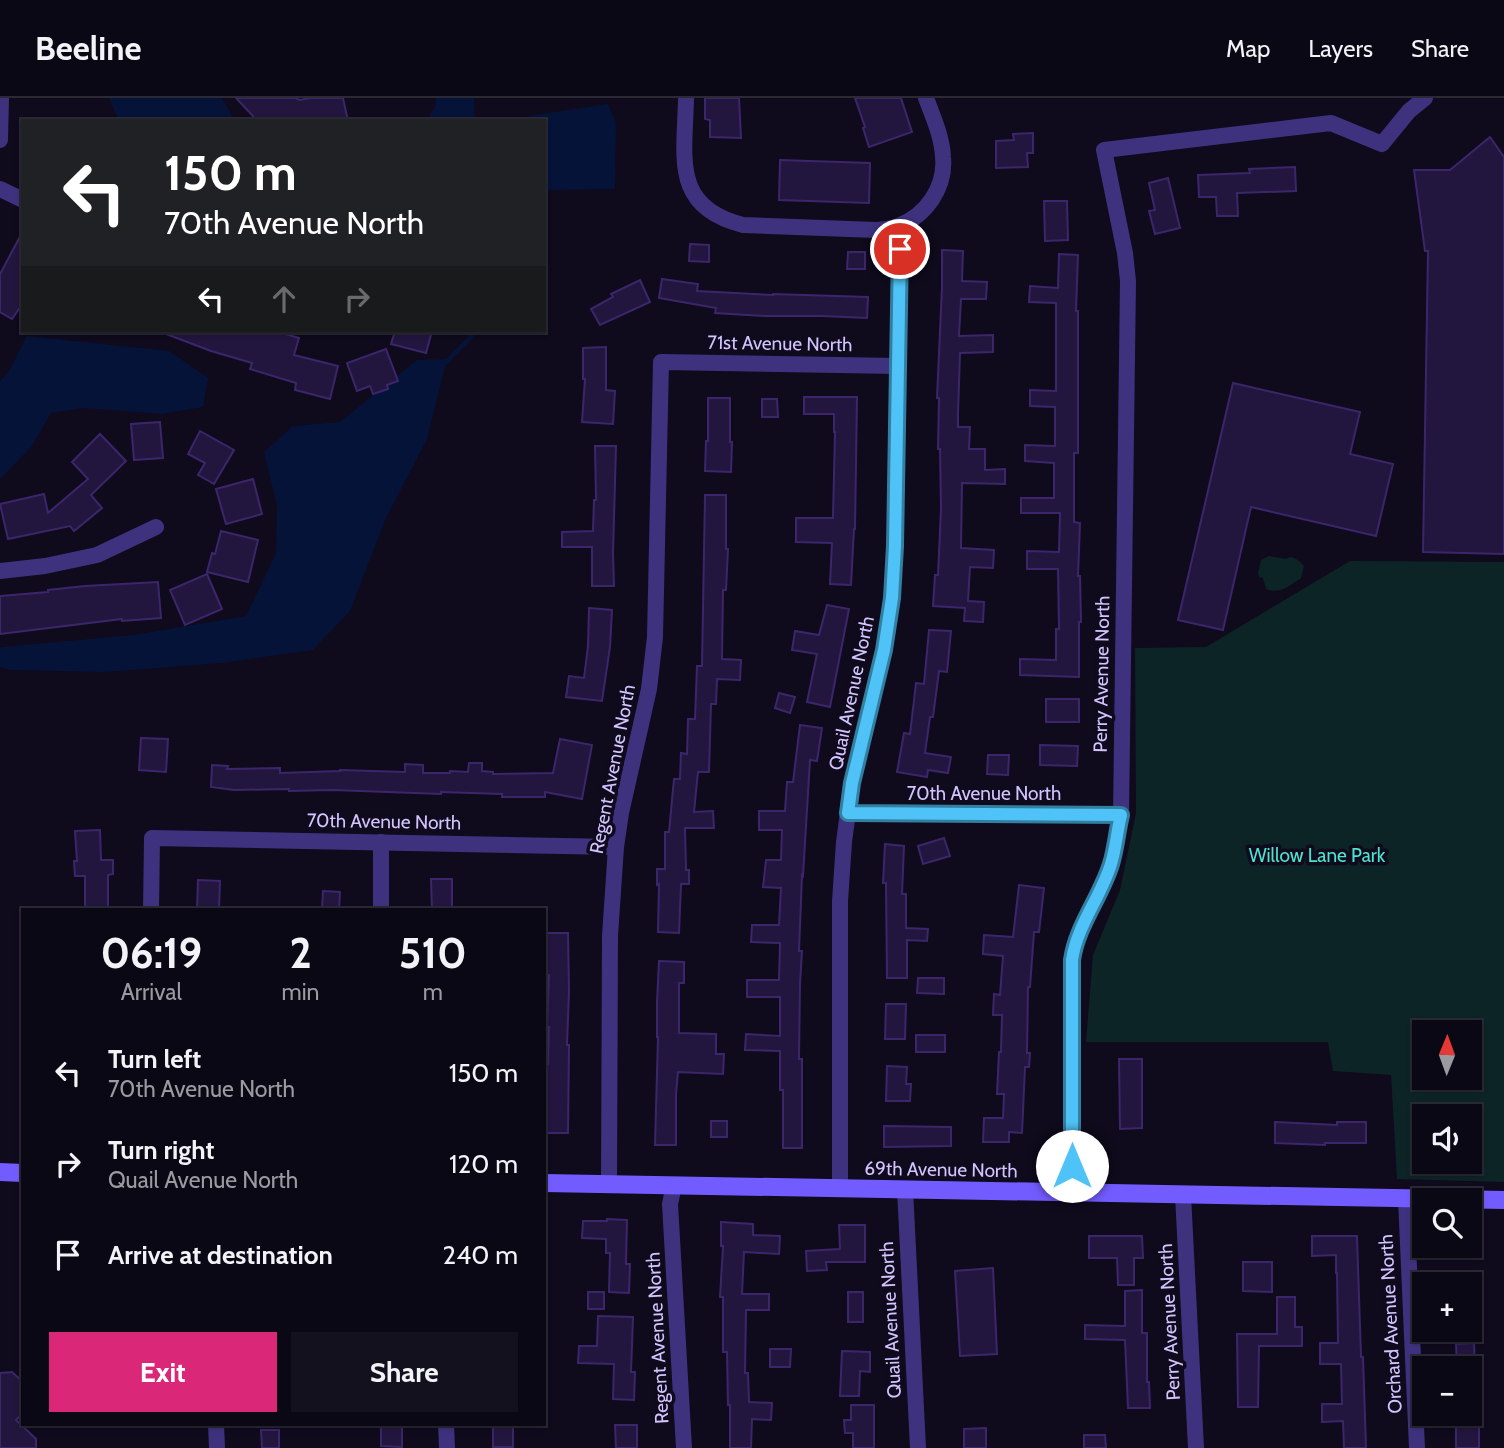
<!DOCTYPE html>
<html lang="en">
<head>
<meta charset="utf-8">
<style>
  body { margin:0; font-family:Cabin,sans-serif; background:#14111e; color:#f1f3f6; height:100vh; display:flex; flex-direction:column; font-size:26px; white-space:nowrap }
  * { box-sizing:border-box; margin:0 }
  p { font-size:23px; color:#9a9aa0 }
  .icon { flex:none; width:38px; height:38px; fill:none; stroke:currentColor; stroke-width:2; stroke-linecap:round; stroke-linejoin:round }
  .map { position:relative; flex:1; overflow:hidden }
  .side { position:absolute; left:21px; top:810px; width:525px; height:518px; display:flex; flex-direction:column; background:#0b0815; border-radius:0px; box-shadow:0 2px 5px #0004,0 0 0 2px #2b2934 }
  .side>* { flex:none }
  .banner { position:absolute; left:21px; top:21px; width:525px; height:214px; border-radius:0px; box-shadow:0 2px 5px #0004,0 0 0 2px #2b2934; background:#202124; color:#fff; overflow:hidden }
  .needle { width:46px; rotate:1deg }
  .tools { position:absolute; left:1412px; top:922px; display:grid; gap:14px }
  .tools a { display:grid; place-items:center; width:70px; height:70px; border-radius:0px; background:#0b0815; box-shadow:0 2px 5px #0004,0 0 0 2px #2b2934; font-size:35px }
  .pin { position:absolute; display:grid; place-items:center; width:60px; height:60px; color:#fff; margin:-30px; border:4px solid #fff; border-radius:50%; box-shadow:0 2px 7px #0007 }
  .me { position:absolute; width:77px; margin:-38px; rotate:0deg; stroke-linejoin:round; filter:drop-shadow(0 0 5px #0008) }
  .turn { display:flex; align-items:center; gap:24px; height:147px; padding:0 28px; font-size:32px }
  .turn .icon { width:91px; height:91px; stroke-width:2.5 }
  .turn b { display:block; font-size:49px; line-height:60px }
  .lanes { display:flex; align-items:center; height:66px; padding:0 28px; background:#0003; justify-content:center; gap:35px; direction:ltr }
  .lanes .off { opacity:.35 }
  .eta { display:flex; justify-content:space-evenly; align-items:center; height:119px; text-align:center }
  .eta b { font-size:42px; font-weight:700; line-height:49px }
  .button { display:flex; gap:14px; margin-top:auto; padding:14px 28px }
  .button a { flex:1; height:80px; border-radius:0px; background:#db2777; color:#fff; font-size:28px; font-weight:700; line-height:80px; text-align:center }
  .button a+a { background:#14111e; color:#f1f3f6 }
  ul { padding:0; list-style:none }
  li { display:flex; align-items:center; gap:21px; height:91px; padding:0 28px }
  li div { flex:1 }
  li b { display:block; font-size:26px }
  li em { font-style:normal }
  header { display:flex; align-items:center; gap:42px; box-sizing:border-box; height:98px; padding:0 35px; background:#0b0815; border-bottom:2px solid #2b2934 }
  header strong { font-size:33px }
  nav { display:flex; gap:38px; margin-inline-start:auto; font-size:24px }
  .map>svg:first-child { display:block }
  .green { fill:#0d2426; fill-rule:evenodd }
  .water { fill:#061339 }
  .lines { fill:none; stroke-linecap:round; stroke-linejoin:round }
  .stream { stroke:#061339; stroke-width:4.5 }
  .building { fill:#22153e; stroke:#3c266b; stroke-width:2 }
  .street { stroke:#3e327e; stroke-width:16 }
  .secondary { stroke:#735cff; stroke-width:18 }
  .route-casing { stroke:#337fa1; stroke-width:18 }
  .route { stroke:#4fc3f7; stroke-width:12 }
  .labels { text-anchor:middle; stroke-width:7; stroke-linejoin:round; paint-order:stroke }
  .street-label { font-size:19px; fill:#d2c5ff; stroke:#0f0a1c }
  .park-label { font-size:19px; fill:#4ce4d0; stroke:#0f0a1c }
</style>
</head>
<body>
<header>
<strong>Beeline</strong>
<nav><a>Map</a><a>Layers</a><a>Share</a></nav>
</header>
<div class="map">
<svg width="1504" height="1350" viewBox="0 0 1504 1350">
  <rect width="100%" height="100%" fill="#0f0a1c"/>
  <g class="green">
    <path d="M1269,458L1286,461C1293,456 1298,462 1304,468L1301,480C1290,487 1280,497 1266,491L1263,480L1259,479L1258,475L1261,462Z"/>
    <path d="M1350,463L1504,464V1084L1397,1081L1391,977L1333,973L1328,944H1086L1093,857L1120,792L1136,715L1135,550L1206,549ZM1470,934V980H1424V934ZM1470,1018V1064H1424V1018Z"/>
  </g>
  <g class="water">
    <path d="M109,0H222L235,23H119Z"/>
    <path d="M436,0H474L475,23H427L436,6Z"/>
    <path d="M608,6L616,25L615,91L544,92V23H528V18Z"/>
    <path d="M27,238L169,253L208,280L203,309L162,316L84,310L51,315L31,349L0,381V283L9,273Z"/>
    <path d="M447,261L427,341L386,420L350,513L313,552L221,565L106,574L11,572L0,569V550L3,549L133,537L246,518L276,455L277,408L264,354L293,328L340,324L417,262Z"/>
  </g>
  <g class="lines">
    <path class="stream" d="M446,264L471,239L472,233"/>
  </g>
  <g class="building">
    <path d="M236,0H295L300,2L310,0H343L348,23H251L253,18Z"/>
    <path d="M705,0H739L741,40L710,39V22L705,21Z"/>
    <path d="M855,0H901L912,34L869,49L863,30L865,29Z"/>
    <path d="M1033,35V55H1027L1028,69L996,70V43L1014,42L1013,36Z"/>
    <path d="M1490,39L1504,59V456L1423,454L1428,153H1425L1414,72H1450Z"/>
    <path d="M780,62L870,65L869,105L779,102Z"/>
    <path d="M1295,69L1296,93L1237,95L1238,118H1217L1216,99H1199L1198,77L1250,75L1249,71Z"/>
    <path d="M1168,80L1180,130L1155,136L1149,113L1155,112L1149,85Z"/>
    <path d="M1044,103H1067L1068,142L1045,143Z"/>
    <path d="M23,133V205L12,221L0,214V176Z"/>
    <path d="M690,146L709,147V164L689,163Z"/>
    <path d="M942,152L963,153L962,183L987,184L986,201H961L959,238L993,237V254L960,255L958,316V329H970L969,351H985V372L1005,371V386L962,385L961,450L994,452L993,470L970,469L968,503L984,504L983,524L964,523L965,510L933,508L935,477H938L941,411L940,351H938L939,300H937L942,189Z"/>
    <path d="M848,154H865V171H847Z"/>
    <path d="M1059,156L1078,157L1076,213H1078V355H1074V424L1080,425L1078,478H1080L1081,524H1079V579L1020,577V561L1056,562V531H1059L1058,471H1027V453L1059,454L1060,415H1021V400H1054V365L1025,363V347L1055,348V309L1030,308V292L1056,293V205L1029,204L1030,188L1058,190Z"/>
    <path d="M662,181L698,186L697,193L773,197V196L868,199L867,220L822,218H764L715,215L716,210L659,200Z"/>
    <path d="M640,182L650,204L600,227L591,211L613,199L611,196Z"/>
    <path d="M162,233H275L299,240L294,257L338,268L330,301L295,292L296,285L250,271L252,265L211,253L161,234Z"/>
    <path d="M395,233H432L426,255L391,246Z"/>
    <path d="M606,249V292L615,293L613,326L582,324L585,281H583V250Z"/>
    <path d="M386,251L398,283L387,287L388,291L373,296L370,288L357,293L347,265Z"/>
    <path d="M1233,285L1360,314L1350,356L1393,366L1376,438L1251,409L1223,532L1178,522Z"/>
    <path d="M804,299H857L855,431H854L851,487L830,486L832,445L796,444V420H833L835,334H834V316H804Z"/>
    <path d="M708,300H730V344H732L731,374L705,373L706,343H708Z"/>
    <path d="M762,301H777L778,319H762Z"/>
    <path d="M160,324L163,360L134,362L131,326Z"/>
    <path d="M200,333L234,352L214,386L198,377L205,365L188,356Z"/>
    <path d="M100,336L126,363L91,397L102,410L74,433L70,428L8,441L0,406L44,396L48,415L88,381L72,364Z"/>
    <path d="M595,348H616L613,456L614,488H592V449H562V434L593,433L594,402H596Z"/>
    <path d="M253,381L262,416L226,426L216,391Z"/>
    <path d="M705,397H726V451H728L726,492H723L722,561L741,562L740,582L717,581L716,606H711L709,674H698L694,714L713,713L714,730H685L686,772H689V786H681L679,835L658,834L659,786L657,787V771H665V734H669L674,681H680L681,655L687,656L688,621H695L697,568H702Z"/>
    <path d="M221,433L258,442L248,484L207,474L212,455L215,456Z"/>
    <path d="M207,476L222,511L185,527L170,492Z"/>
    <path d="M158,484L161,520L122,523V521L0,536V498L48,494V492L85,488Z"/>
    <path d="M827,507L849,511L830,609L807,604L817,556L792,552L795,533L819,537Z"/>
    <path d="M589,510L612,512L610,549L602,603L566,599L569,578L584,580L588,548Z"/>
    <path d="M929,532L951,533L947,574L939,573L933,619H930L925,655L951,659L948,675L928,672L927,679L897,674L904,635L910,636L916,585L924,586Z"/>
    <path d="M779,595L795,599L790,615L775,610Z"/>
    <rect x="1046" y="601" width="33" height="23"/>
    <path d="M800,627L822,630L817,663L810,662L803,778L802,777L799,853H802L800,885L799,961H802V1050H783V992H780V953L745,952L746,936L780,938V899H747V882H779L780,845L751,844L752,827H779L781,790L763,789L766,762H781L782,732H759V713H785L787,684H793Z"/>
    <path d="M141,640L168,641L166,674L139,672Z"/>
    <path d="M560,641L592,647L582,701L545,694V699H502V696L441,694V696L333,692L289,693V691L234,692L211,689L212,667L228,668L227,671L280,670V675L340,673V672L405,674V666L423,667V675H450V673L468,674L469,665H482V673L493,674V676L553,675Z"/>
    <path d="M1040,647L1078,648L1077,668L1040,667Z"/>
    <path d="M988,657H1009L1008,677L987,676Z"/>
    <path d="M100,732L101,762H113V776L108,777V812H85V778H75L74,763H77L75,733Z"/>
    <path d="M944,740L950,758L923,766L918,748Z"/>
    <path d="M885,746L904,748L902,796H906V830L928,831L927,843L907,842V880H887L886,785H883Z"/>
    <path d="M431,781H452V812H432Z"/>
    <path d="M198,782L220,783L219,812H197Z"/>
    <path d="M1019,787L1044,790L1039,834H1034L1030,889H1028L1027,955H1030L1029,969H1025L1022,1035L1009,1034V1044H983L984,1020H1003L1004,996H997L999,954H1001L1002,917H993L994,896L1000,897L1003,858L983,856L984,837L1013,839Z"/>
    <path d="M323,793L340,794L339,812H322Z"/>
    <path d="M547,835H568L569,893L567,947H569L568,1035H546L544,966H548L549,929H547L549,877H547Z"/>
    <path d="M659,863L684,864V885H679V935L716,936V956H724L723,976L678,974L676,996V1047H655L658,939H657V904Z"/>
    <path d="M918,880H944V896L917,895Z"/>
    <path d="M886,906H906L905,941H885Z"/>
    <rect x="916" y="937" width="29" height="17"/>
    <path d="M1119,961H1142V1030L1120,1031Z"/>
    <path d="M887,968L907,969L906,986H911L910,1003H886Z"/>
    <rect x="711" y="1023" width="16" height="16"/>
    <path d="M1275,1024L1337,1027V1024H1366V1045H1325V1047L1275,1045Z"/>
    <path d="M884,1028L951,1029V1048L884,1049Z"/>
    <path d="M607,1121L627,1122L626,1166H630L629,1195L609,1194L610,1155H606V1141L582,1140L583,1123H607Z"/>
    <path d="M721,1124L753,1126V1137L780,1138L779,1156L744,1154L742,1196H769V1212H746L745,1275H748L749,1304L772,1305L771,1322L752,1321L751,1350H730V1307H728L727,1254H723V1199H720L723,1148H721Z"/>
    <path d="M839,1127H865V1164H826L827,1172L807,1173L806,1153L840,1151Z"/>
    <path d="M1089,1138H1142L1143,1160H1134V1187H1118L1117,1160H1089Z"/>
    <path d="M1312,1138H1357L1361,1259H1363L1366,1350H1344L1343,1323L1322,1324V1306H1342L1341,1266H1320V1245H1338L1337,1175H1336V1157L1312,1158Z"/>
    <path d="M1243,1164H1272V1194L1243,1193Z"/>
    <path d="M993,1170L997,1256L960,1258L955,1173Z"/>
    <path d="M1142,1192V1235H1147V1284H1149L1150,1310H1128L1125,1242L1085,1241V1227L1125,1228V1193Z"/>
    <rect x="588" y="1194" width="16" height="17"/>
    <rect x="848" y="1194" width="15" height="30"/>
    <path d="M1277,1199H1295V1229H1302V1248H1259L1258,1309H1238L1237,1236H1277Z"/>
    <path d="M598,1218L633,1219L631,1274H635L634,1302L613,1301L614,1266L578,1265L579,1248H597Z"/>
    <path d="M1474,1245L1475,1270H1457L1456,1246Z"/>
    <path d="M770,1251H791L790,1269H770Z"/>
    <path d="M842,1253L870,1254V1274L860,1273L859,1298H840Z"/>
    <path d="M12,1274L23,1284V1315L16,1322L36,1341V1350H0V1275Z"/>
    <path d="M851,1307H874V1350H853V1335H845L844,1322H851Z"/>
    <rect x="1456" y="1321" width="23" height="29"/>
    <path d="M381,1326H402V1349L381,1348Z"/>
    <rect x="493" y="1326" width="20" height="23"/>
    <path d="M615,1327H637V1350H616Z"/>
    <path d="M986,1330V1350H964V1331Z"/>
    <path d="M261,1332H279V1350H262Z"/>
    <path d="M1084,1337H1105L1106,1350H1084Z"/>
  </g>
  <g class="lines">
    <g class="street">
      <path d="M686,0C685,59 671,109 743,127L876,132C883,131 891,131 898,128C926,118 946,89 943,59C942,38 933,19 926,0"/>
      <path d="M0,42L1,0"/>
      <path d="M0,91L23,102"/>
      <path d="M0,473L45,468L97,457L156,429"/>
      <path d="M848,715L1121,717"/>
      <path d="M151,812L152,740L616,749"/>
      <path d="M381,812V744"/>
      <path d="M609,1086L610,838L616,749L621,715L649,591L655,539L661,264L898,268"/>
      <path d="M674,1087L670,1106L684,1350"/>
      <path d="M840,1090V803L844,744L852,685L884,552L892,500L895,448L900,151"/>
      <path d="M905,1091L918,1350"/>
      <path d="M1072,1094V862C1078,827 1100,799 1111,766C1116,750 1117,733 1121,717L1128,183L1125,155L1104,52L1331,25L1382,46L1409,13L1425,0"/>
      <path d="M1183,1097L1196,1350"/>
      <path d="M1406,1101L1417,1350"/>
      <path d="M216,1326L217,1350"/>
      <path d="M446,1326L447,1350"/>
    </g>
    <g class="secondary">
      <path d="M0,1074L23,1075"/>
      <path d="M544,1085L1504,1102"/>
    </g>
  </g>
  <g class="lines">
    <g class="route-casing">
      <path id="route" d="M900,151L895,448L892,500L884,552L852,685L848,715L1121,717C1117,733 1116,750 1111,766C1101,799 1077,827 1072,862V1068"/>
    </g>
    <use href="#route" class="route"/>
  </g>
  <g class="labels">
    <g class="street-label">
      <text transform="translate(780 245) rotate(1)" y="7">71st Avenue North</text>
      <text transform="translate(1101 576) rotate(-89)" y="7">Perry Avenue North</text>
      <text transform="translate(851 595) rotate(-78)" y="7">Quail Avenue North</text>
      <text transform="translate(612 671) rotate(-79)" y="7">Regent Avenue North</text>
      <text x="984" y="702">70th Avenue North</text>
      <text transform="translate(384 723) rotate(1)" y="7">70th Avenue North</text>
      <text transform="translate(941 1071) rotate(1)" y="7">69th Avenue North</text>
      <text transform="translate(890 1222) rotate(-93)" y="7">Quail Avenue North</text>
      <text transform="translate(1169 1224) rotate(-93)" y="7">Perry Avenue North</text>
      <text transform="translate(1390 1226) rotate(-93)" y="7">Orchard Avenue North</text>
      <text transform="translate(657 1240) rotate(-93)" y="7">Regent Avenue North</text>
    </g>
    <g class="park-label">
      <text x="1317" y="764">Willow Lane Park</text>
    </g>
  </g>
</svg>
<div class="tools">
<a><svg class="needle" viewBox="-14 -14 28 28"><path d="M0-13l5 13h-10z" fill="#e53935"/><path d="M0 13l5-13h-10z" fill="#9a9aa0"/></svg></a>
<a><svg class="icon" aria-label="sound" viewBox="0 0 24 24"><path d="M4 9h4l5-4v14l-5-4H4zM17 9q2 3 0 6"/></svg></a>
<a><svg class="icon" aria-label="search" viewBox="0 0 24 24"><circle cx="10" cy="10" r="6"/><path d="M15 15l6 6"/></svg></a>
<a>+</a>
<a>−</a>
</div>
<div class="pin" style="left:900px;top:151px;background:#d93025"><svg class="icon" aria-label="arrive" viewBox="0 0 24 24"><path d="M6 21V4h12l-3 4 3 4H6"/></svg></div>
<svg class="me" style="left:1072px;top:1068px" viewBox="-20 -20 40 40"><circle r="19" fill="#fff"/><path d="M0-13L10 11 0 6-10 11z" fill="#4fc3f7"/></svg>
<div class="banner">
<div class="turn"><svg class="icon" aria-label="left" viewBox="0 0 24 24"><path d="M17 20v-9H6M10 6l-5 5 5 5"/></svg><div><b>150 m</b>70th Avenue North</div></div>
<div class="lanes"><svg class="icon" aria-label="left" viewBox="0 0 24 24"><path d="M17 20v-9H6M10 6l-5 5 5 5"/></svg><svg class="icon off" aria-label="ahead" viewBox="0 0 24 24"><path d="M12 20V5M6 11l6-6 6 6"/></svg><svg class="icon off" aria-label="right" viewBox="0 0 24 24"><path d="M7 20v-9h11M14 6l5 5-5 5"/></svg></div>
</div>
<section class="side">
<div class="eta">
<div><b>06:19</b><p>Arrival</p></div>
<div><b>2</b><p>min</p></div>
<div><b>510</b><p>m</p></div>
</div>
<ul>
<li><svg class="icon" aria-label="left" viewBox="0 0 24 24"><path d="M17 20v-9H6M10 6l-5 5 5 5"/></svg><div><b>Turn left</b><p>70th Avenue North</p></div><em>150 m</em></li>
<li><svg class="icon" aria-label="right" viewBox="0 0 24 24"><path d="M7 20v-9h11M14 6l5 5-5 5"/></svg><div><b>Turn right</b><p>Quail Avenue North</p></div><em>120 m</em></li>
<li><svg class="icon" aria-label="arrive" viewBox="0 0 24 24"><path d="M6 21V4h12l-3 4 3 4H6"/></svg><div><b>Arrive at destination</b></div><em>240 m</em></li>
</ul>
<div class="button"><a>Exit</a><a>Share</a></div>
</section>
</div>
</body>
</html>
